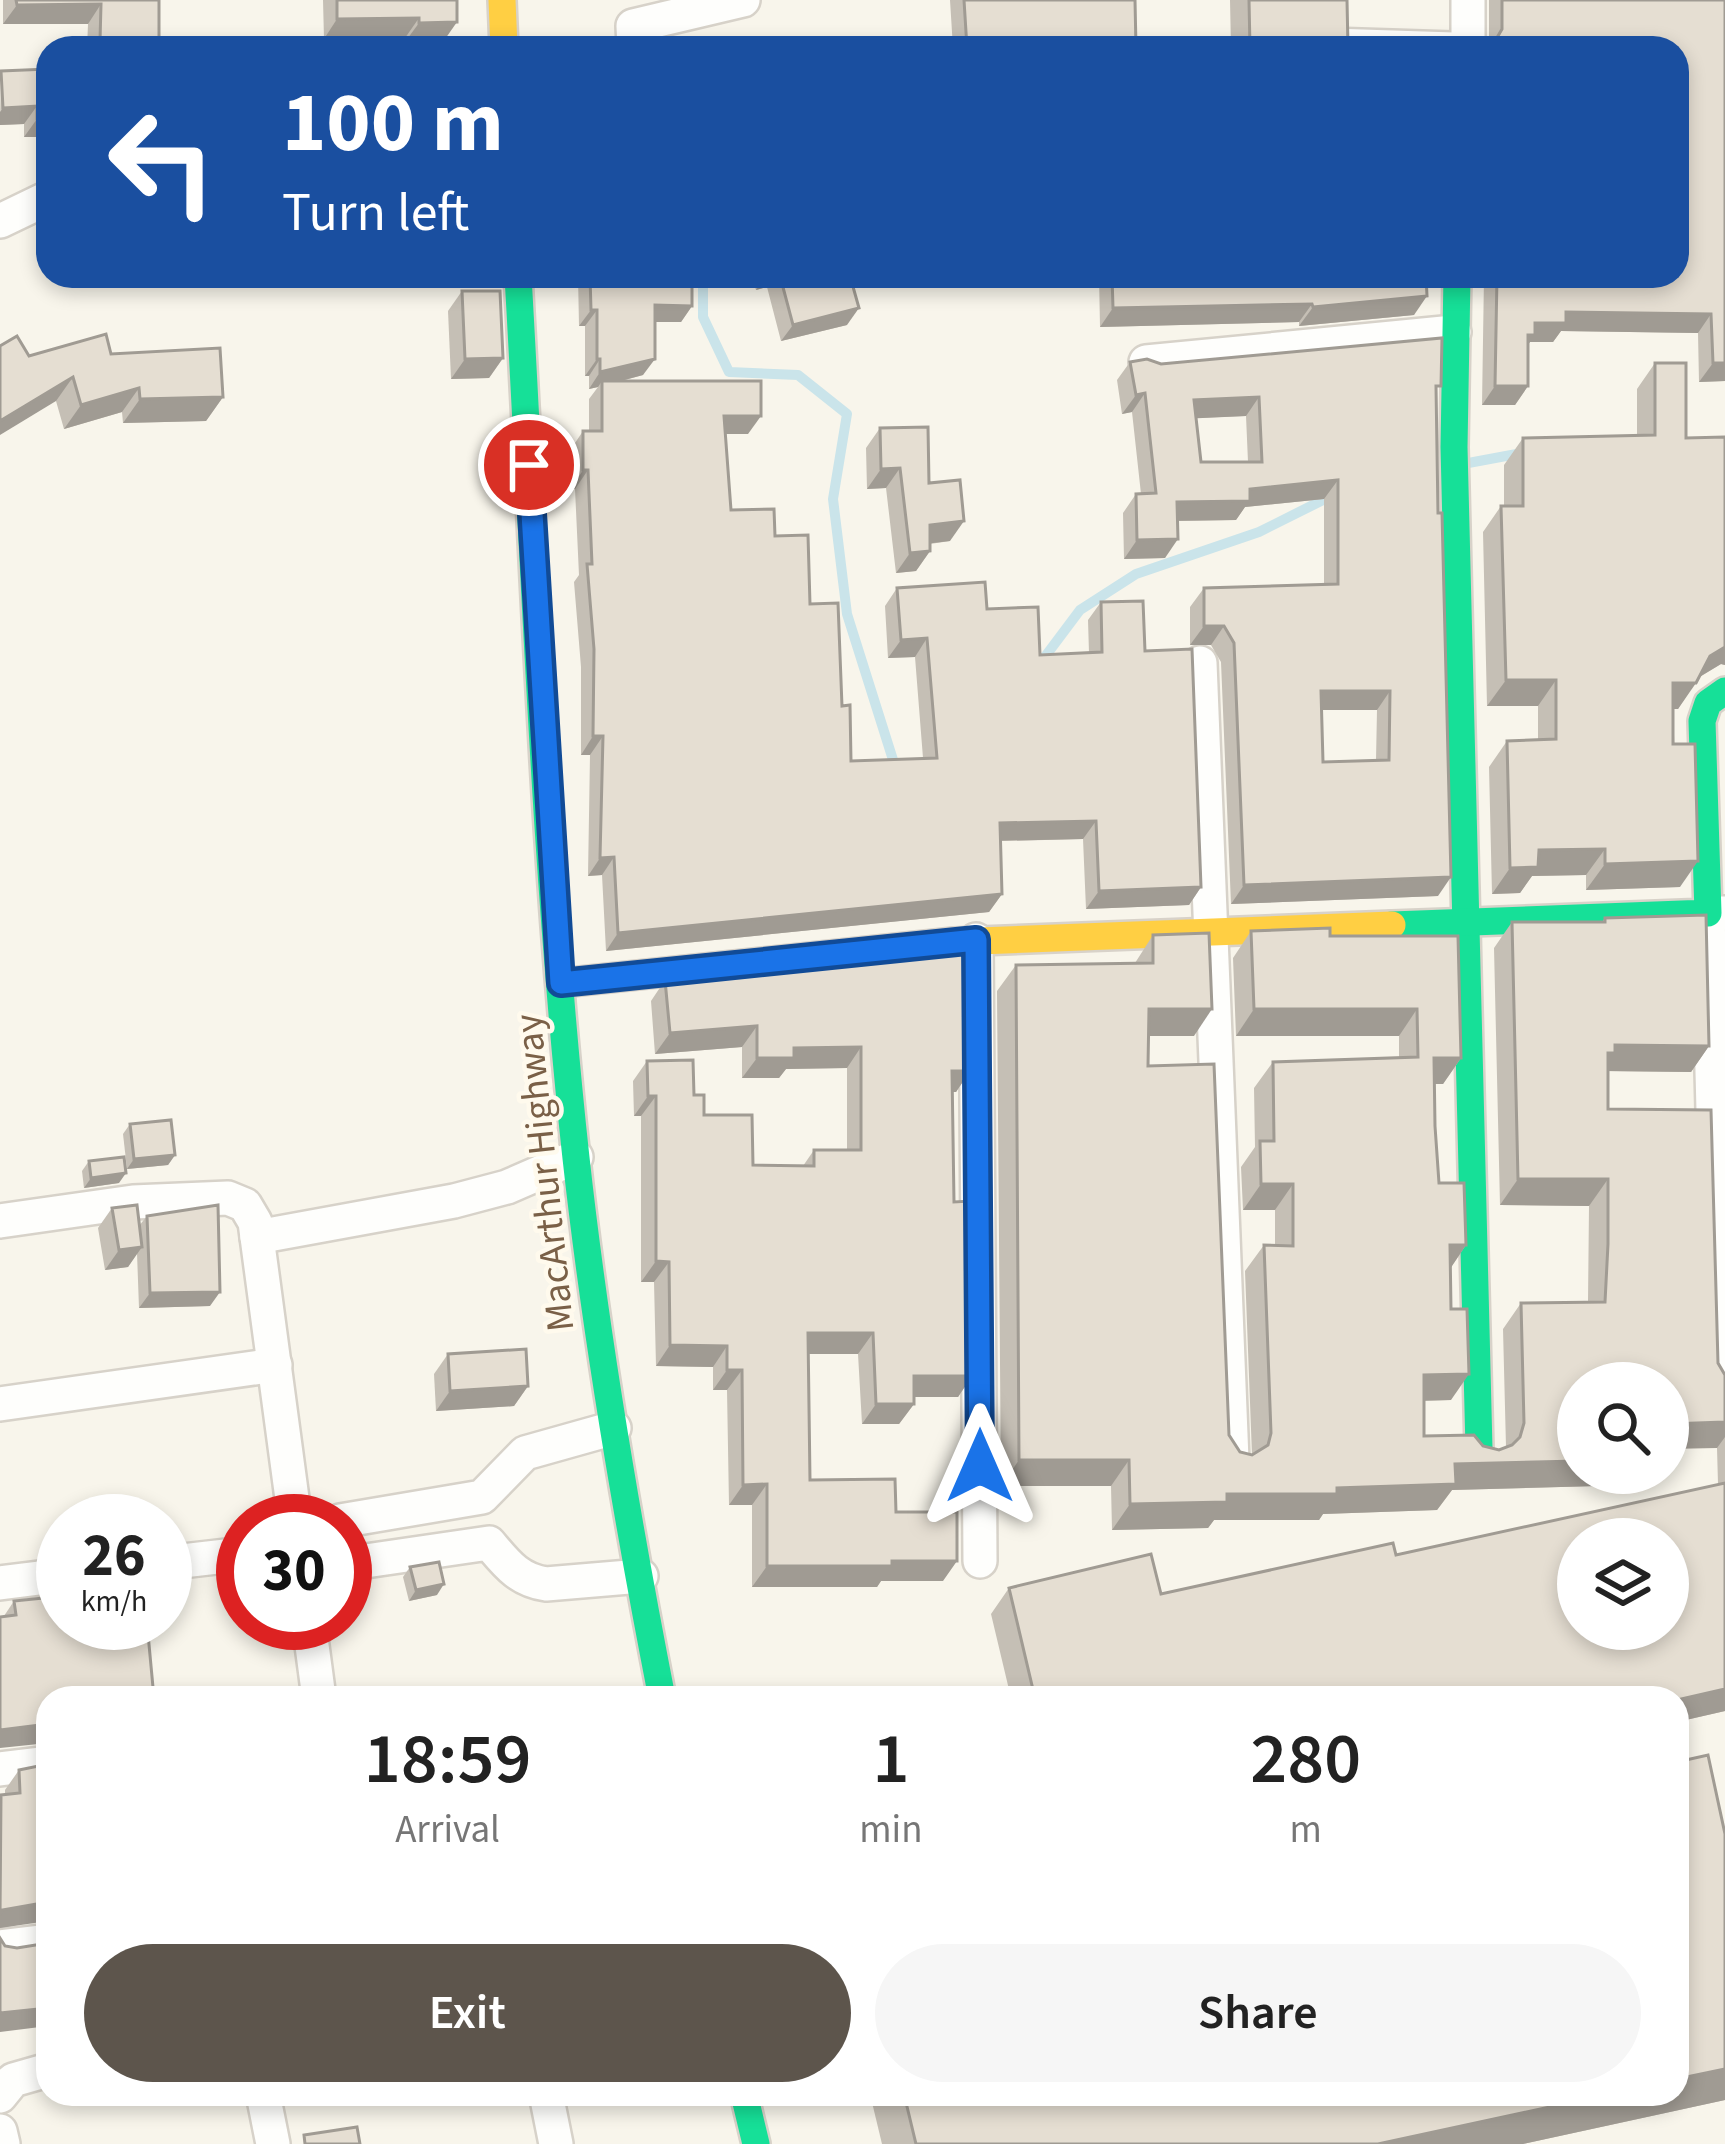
<!DOCTYPE html>
<html lang="en">
<head>
<meta charset="utf-8">
<style>
  body { margin:0; font-family:"Source Sans 3",sans-serif; background:#f6f6f6; color:#222; height:100vh; display:flex; flex-direction:column; font-size:45px; white-space:nowrap }
  * { box-sizing:border-box; margin:0 }
  p { font-size:39px; color:#767676 }
  .icon { flex:none; width:66px; height:66px; fill:none; stroke:currentColor; stroke-width:2; stroke-linecap:round; stroke-linejoin:round }
  .map { position:relative; flex:1; overflow:hidden }
  .panel { position:absolute; left:36px; top:1686px; width:1653px; height:420px; display:flex; flex-direction:column; background:#fff; border-radius:36px; box-shadow:0 6px 18px #0003 }
  .panel>* { flex:none }
  .hud { position:absolute; left:36px; top:36px; width:1653px; height:252px; border-radius:36px; box-shadow:0 6px 18px #0003; background:#1a4fa0; color:#fff; overflow:hidden }
  .tools { position:absolute; left:1557px; top:1362px; display:grid; gap:24px }
  .tools a { display:grid; place-items:center; width:132px; height:132px; border-radius:50%; background:#fff; box-shadow:0 6px 18px #0003; font-size:60px }
  .speed { position:absolute; left:36px; top:1494px; display:flex; gap:24px; font-size:60px; font-weight:700; text-align:center }
  .speed>* { display:grid; place-content:center; width:156px; height:156px; border-radius:50%; background:#fff; box-shadow:0 6px 18px #0003; line-height:1 }
  .speed small { font-size:30px; font-weight:400 }
  .speed .limit { border:18px solid #d22; background:#fff; color:#111 }
  .pin { position:absolute; display:grid; place-items:center; width:102px; height:102px; color:#fff; margin:-51px; border:6px solid #fff; border-radius:50%; box-shadow:0 3px 12px #0007 }
  .me { position:absolute; width:132px; margin:-66px; rotate:0deg; stroke-linejoin:round; filter:drop-shadow(0 0 9px #0008) }
  .turn { display:flex; align-items:center; gap:42px; height:252px; padding:0 48px; font-size:54px }
  .turn .icon { width:156px; height:156px; stroke-width:2.5 }
  .turn b { display:block; font-size:84px; line-height:102px }
  .eta { display:flex; justify-content:space-evenly; align-items:center; height:204px; text-align:center }
  .eta b { font-size:72px; font-weight:600; line-height:84px }
  .button { display:flex; gap:24px; margin-top:auto; padding:24px 48px }
  .button a { flex:1; height:138px; border-radius:72px; background:#5d554c; color:#fff; font-size:48px; font-weight:600; line-height:138px; text-align:center }
  .button a+a { background:#f6f6f6; color:#222 }
  .map>svg:first-child { display:block }
  .lines { fill:none; stroke-linecap:round; stroke-linejoin:round }
  .stream { stroke:#cae4ea; stroke-width:10 }
  .lane-casing { stroke:#d7d2c9; stroke-width:21 }
  .street-casing { stroke:#d7d2c9; stroke-width:38 }
  .fast-casing { stroke:#d8d2c9; stroke-width:32 }
  .slow-casing { stroke:#d8d2c9; stroke-width:32 }
  .jam-casing { stroke:#d8d2c9; stroke-width:32 }
  .lane { stroke:#fefefc; stroke-width:16 }
  .street { stroke:#fefefc; stroke-width:33 }
  .fast { stroke:#16e098; stroke-width:27 }
  .slow { stroke:#ffcf43; stroke-width:27 }
  .jam { stroke:#f24e42; stroke-width:27 }
  .wall { fill:#c5bfb5; fill-rule:evenodd }
  .shaded-wall { fill:#a09b93 }
  .building { fill:#e5ded2; stroke:#a09b93; stroke-width:3; fill-rule:evenodd }
  .route-casing { stroke:#114b97; stroke-width:30 }
  .route { stroke:#1a73e8; stroke-width:21 }
  .labels { text-anchor:middle; stroke-width:9; stroke-linejoin:round; paint-order:stroke }
  .street-label { font-size:39px; fill:#7a6047; stroke:#fffaed }
</style>
</head>
<body>
<div class="map">
<svg width="1725" height="2144" viewBox="0 0 1725 2144">
  <rect width="100%" height="100%" fill="#f8f5eb"/>
  <g class="lines">
    <g class="stream">
      <path d="M703,276V317L729,372L798,375L847,414L833,499L847,614L894,763L905,764"/>
      <path d="M1463,464L1522,453"/>
      <path d="M1041,662L1080,610L1136,574L1259,532L1335,494"/>
    </g>
    <g class="lane-casing">
      <path id="lane" d="M1346,37L1469,41"/>
    </g>
    <g class="street-casing">
      <g id="street">
        <path d="M1468,0V48"/>
        <path d="M634,48L633,26L743,0"/>
        <path d="M0,221L48,198"/>
        <path d="M1146,362L1454,332"/>
        <path d="M1200,663L1232,1460"/>
        <path d="M976,940L980,1561"/>
        <path d="M0,1221L133,1202L228,1198L245,1205L255,1222L295,1521"/>
        <path d="M257,1237L454,1201L507,1187L576,1157"/>
        <path d="M1720,1387L1708,913H1725"/>
        <path d="M0,1404L275,1365"/>
        <path d="M340,1521L482,1497L525,1453L614,1428"/>
        <path d="M165,1563L243,1554"/>
        <path d="M345,1564L489,1543C506,1563 518,1580 546,1584L641,1576"/>
        <path d="M0,1583L63,1575"/>
        <path d="M309,1623L319,1698"/>
        <path d="M0,1769L48,1763"/>
        <path d="M0,1947L48,1941"/>
        <path d="M263,2094L273,2144"/>
        <path d="M546,2094L556,2144"/>
        <path d="M0,2096L13,2080L48,2070"/>
        <path d="M0,2131L3,2144"/>
      </g>
    </g>
    <g class="fast-casing">
      <g id="fast">
        <path d="M518,276C535,570 544,865 576,1158C596,1339 627,1519 662,1698"/>
        <path d="M1457,276L1454,447L1479,1449"/>
        <path d="M1392,925L1708,913L1702,721L1708,703L1725,691"/>
        <path d="M744,2094L756,2144"/>
      </g>
    </g>
    <g class="slow-casing">
      <g id="slow">
        <path d="M502,0L504,48"/>
        <path d="M954,942L1392,925"/>
      </g>
    </g>
    <g class="jam-casing">
      <path id="jam" d="M561,983L954,942"/>
    </g>
    <use href="#lane" class="lane"/>
    <use href="#street" class="street"/>
    <use href="#fast" class="fast"/>
    <use href="#slow" class="slow"/>
    <use href="#jam" class="jam"/>
  </g>
  <g class="wall">
    <path d="M3,0H159V41L154,48H87L88,24H3Z"/>
    <path d="M323,0H457L443,42H405V38L324,39Z"/>
    <path d="M950,0H1135L1136,48H953Z"/>
    <path d="M1230,0H1347L1348,42L1400,48H1231Z"/>
    <path d="M1489,0H1725V381L1699,382L1698,333L1561,331L1553,342H1530L1528,344V386L1515,405H1482L1484,276H1677V48H1489Z"/>
    <path d="M48,69V137H24V124L0,125L1,71Z"/>
    <path d="M578,276H692V306L681,322H655L643,375L621,381L748,434H726L731,510L775,536L810,604L842,706L851,761L923,758L915,657L888,658L885,606L897,588L987,609L1040,655L1089,653L1088,620L1101,602L1145,651L1201,887L1189,905L1086,909L1083,839L1001,841L1002,894L989,912L606,951L602,875L588,876L590,755H581V667L574,582L579,575L575,489H571V449L583,431H589V399L598,387L589,389V376H585V326H579Z"/>
    <path d="M752,276H850L847,325L781,341L767,287L756,290Z"/>
    <path d="M1011,276H1426L1414,315L1299,326V322L1100,327L1099,276Z"/>
    <path d="M462,291L503,358L489,378L451,379L448,311Z"/>
    <path d="M111,354L223,397L206,421L123,423L122,412L64,429L56,401L29,356Z"/>
    <path d="M1130,362L1436,393L1438,896L1231,904L1221,662L1211,645H1190V607L1204,588L1324,584V499L1245,507L1236,520L1178,521L1165,558L1124,559L1123,513L1136,494H1141L1132,412L1122,414L1117,380ZM1246,416L1248,462H1201L1196,418ZM1322,710H1377L1376,760L1323,762Z"/>
    <path d="M1655,363L1686,438L1725,437V665L1721,664L1698,678L1678,709H1673L1680,887L1586,890V875L1532,876L1520,893L1492,894L1489,767L1507,741L1538,740V706H1487L1483,532L1501,506H1504V465L1523,438L1637,436V389Z"/>
    <path d="M880,428L929,483L950,541L930,544V551L916,571L896,573L886,488L867,489L866,448Z"/>
    <path d="M1605,918L1709,1046L1691,1072L1608,1071V1109L1718,1363L1725,1375V1711L1677,1722V1698H1011L991,1614L1009,1588L1161,1594L1396,1555L1718,1484L1717,1448L1578,1383L1597,1486L1452,1490L1437,1510L1323,1514L1319,1520H1214L1208,1528L1112,1530L1111,1486H1001L997,991L1016,965L1135,963L1153,935L1194,1036H1149L1148,1066L1229,1435L1240,1452L1252,1455L1245,1271L1264,1245H1275V1210H1243L1241,1167L1255,1147L1254,1088L1273,1062L1399,1058V1036H1236L1233,958L1251,931L1330,936H1458L1461,1058L1443,1084H1435V1126L1439,1183L1466,1245L1451,1267V1400L1424,1401V1436L1499,1450L1506,1447L1503,1329L1521,1303L1588,1302L1589,1206L1500,1205L1494,948L1512,922H1602Z"/>
    <path d="M665,980L970,1071L956,1092H952L954,1202L972,1376L958,1397H914V1404L899,1424H862L858,1354H808L810,1480L896,1512L943,1581H881L877,1587H752V1505H729L727,1390H713V1367L656,1366L654,1282H641V1116H634L633,1081L647,1061L694,1095L704,1115L753,1165L803,1166L814,1150H847V1068L786,1069L779,1078H742V1047L655,1054L651,1001Z"/>
    <path d="M130,1124L175,1155L168,1165L127,1169L123,1134Z"/>
    <path d="M89,1161L119,1183L84,1188L82,1171Z"/>
    <path d="M112,1208L139,1226L147,1216L210,1306L139,1308L137,1253L128,1267L105,1270L98,1228Z"/>
    <path d="M448,1354L528,1386L514,1406L436,1411L434,1374Z"/>
    <path d="M410,1567L437,1595L409,1601L403,1577Z"/>
    <path d="M14,1601L48,1698L45,1742L4,1616Z"/>
    <path d="M19,1770L45,1920L0,1928V1796L5,1794V1790Z"/>
    <path d="M870,2094H1677L1725,2100L1523,2144H882Z"/>
  </g>
  <g class="shaded-wall">
    <path d="M101,4L88,24H3L17,5Z"/>
    <path d="M419,18L405,38L324,39L337,19Z"/>
    <path d="M457,22L443,42H405L419,23Z"/>
    <path d="M100,41H159L154,48H96Z"/>
    <path d="M37,106L24,124L0,125V112L3,108Z"/>
    <path d="M37,119H48V137H24Z"/>
    <path d="M468,276H484L462,283Z"/>
    <path d="M766,276H775L767,287L756,290Z"/>
    <path d="M1427,296L1414,315L1299,326L1313,307Z"/>
    <path d="M1312,304L1299,322L1100,327L1113,308Z"/>
    <path d="M655,305L692,306L681,322H643Z"/>
    <path d="M859,308L847,325L781,341L793,325Z"/>
    <path d="M591,310H597L585,326H579Z"/>
    <path d="M1566,312L1711,314L1698,333L1561,331L1553,342H1530L1522,353H1515L1535,323Z"/>
    <path d="M503,358L489,378L451,379L465,359Z"/>
    <path d="M597,359H600L589,376H585Z"/>
    <path d="M655,359L643,375L602,386V381L598,387L589,389L600,372Z"/>
    <path d="M1713,363H1725V381L1699,382Z"/>
    <path d="M73,377L56,401L0,435V421Z"/>
    <path d="M1495,386H1528L1515,405H1482Z"/>
    <path d="M139,388L122,412L64,429L81,405Z"/>
    <path d="M1145,393L1132,412L1122,414L1136,395Z"/>
    <path d="M223,397L206,421L123,423L140,399Z"/>
    <path d="M1259,397L1246,416L1181,419L1194,400Z"/>
    <path d="M724,416H761L748,434H712Z"/>
    <path d="M900,468L886,488L867,489L881,469Z"/>
    <path d="M583,470H588L575,489H571Z"/>
    <path d="M1338,480L1324,499L1245,507L1236,520L1164,521L1177,502L1250,489Z"/>
    <path d="M964,521L950,541L916,545L930,525Z"/>
    <path d="M1178,539L1165,558L1124,559L1137,540Z"/>
    <path d="M930,551L916,571L896,573L910,553Z"/>
    <path d="M1204,626H1224L1211,645H1190Z"/>
    <path d="M927,638L915,657L888,658L901,640Z"/>
    <path d="M1725,647V665L1721,664L1691,682L1710,656Z"/>
    <path d="M1506,680H1556L1538,706H1487Z"/>
    <path d="M1673,683H1696L1678,709H1655Z"/>
    <path d="M1321,691H1390L1377,710H1308Z"/>
    <path d="M593,736H603L590,755H581Z"/>
    <path d="M1096,821L1083,839L988,841L1000,823Z"/>
    <path d="M1605,849L1586,875L1532,876L1520,893L1492,894L1510,868L1539,850Z"/>
    <path d="M614,857L602,875L588,876L600,858Z"/>
    <path d="M1698,861L1680,887L1586,890L1605,864Z"/>
    <path d="M1451,877L1438,896L1231,904L1244,885Z"/>
    <path d="M1201,887L1189,905L1086,909L1099,891Z"/>
    <path d="M1002,894L989,912L606,951L618,933Z"/>
    <path d="M1149,1009H1212L1194,1036H1131Z"/>
    <path d="M1254,1009H1417L1399,1036H1236Z"/>
    <path d="M757,1026L742,1047L655,1054L670,1033Z"/>
    <path d="M1615,1045L1709,1046L1691,1072L1602,1071L1590,1079Z"/>
    <path d="M861,1047L847,1068L786,1069L779,1078H742L757,1058L794,1048Z"/>
    <path d="M1434,1058H1461L1443,1084H1416Z"/>
    <path d="M952,1071H970L956,1092H937Z"/>
    <path d="M648,1096H656L641,1116H634Z"/>
    <path d="M175,1155L168,1165L127,1169L134,1159Z"/>
    <path d="M126,1173L119,1183L84,1188L91,1178Z"/>
    <path d="M1518,1179H1608L1589,1206L1500,1205Z"/>
    <path d="M1261,1184H1293L1275,1210H1243Z"/>
    <path d="M1450,1245H1466L1448,1272Z"/>
    <path d="M142,1247L128,1267L105,1270L119,1250Z"/>
    <path d="M656,1261L669,1262L654,1282H641Z"/>
    <path d="M220,1292L210,1306L139,1308L150,1293Z"/>
    <path d="M808,1333H873L858,1354H794Z"/>
    <path d="M670,1345L727,1346L713,1367L656,1366Z"/>
    <path d="M727,1370H742L727,1390H713Z"/>
    <path d="M1469,1374L1451,1400L1405,1401L1424,1375Z"/>
    <path d="M914,1376H972L958,1397H900Z"/>
    <path d="M528,1386L514,1406L436,1411L450,1391Z"/>
    <path d="M876,1404H914L899,1424H862Z"/>
    <path d="M1725,1422V1437L1717,1448L1668,1449V1424Z"/>
    <path d="M1019,1460H1129L1111,1486H1001Z"/>
    <path d="M1578,1461V1473H1606L1597,1486L1452,1490L1437,1510L1323,1514L1319,1520H1214L1208,1528L1112,1530L1130,1504L1227,1494L1337,1488L1455,1464Z"/>
    <path d="M767,1484L752,1505H729L743,1485Z"/>
    <path d="M892,1561H957L943,1581H881L877,1587H752L767,1566Z"/>
    <path d="M444,1584L437,1595L409,1601L416,1590Z"/>
    <path d="M1725,1689V1711L1677,1722V1700Z"/>
    <path d="M48,1724V1743L0,1748V1730Z"/>
    <path d="M48,1902V1921L0,1928V1913L2,1910Z"/>
    <path d="M48,2008V2026L0,2032V2013Z"/>
    <path d="M1725,2069V2100L1523,2144H1378L1610,2094H1677V2079Z"/>
  </g>
  <g class="building">
    <path d="M16,0H159V41H100L101,4L17,5Z"/>
    <path d="M337,0H457V22L419,23V18L337,19Z"/>
    <path d="M964,0H1135L1136,48H967Z"/>
    <path d="M1249,0H1347L1348,48H1250Z"/>
    <path d="M1502,0H1725V363H1713L1711,314L1566,312V323H1535V335H1528V386H1495L1497,276H1677V48H1491L1502,29Z"/>
    <path d="M1348,42L1400,43V48H1348Z"/>
    <path d="M48,69V119H37V106L3,108L1,71Z"/>
    <path d="M590,276H692V306L655,305V359L600,372V359H597V310H591Z"/>
    <path d="M780,276H850L859,308L793,325Z"/>
    <path d="M1112,276H1426L1427,296L1313,307L1312,304L1113,308Z"/>
    <path d="M462,291H500L503,358L465,359Z"/>
    <path d="M106,334L111,354L220,348L223,397L140,399L139,388L81,405L73,377L0,421V346L17,336L29,356Z"/>
    <path d="M1442,338L1441,386H1436L1438,513H1442L1451,877L1244,885L1234,643L1224,626H1204V588L1338,584V480L1250,489V501L1177,502L1178,539L1137,540L1136,494L1156,493L1145,393L1136,395L1130,362L1147,359L1161,364ZM1259,397L1262,462H1201L1194,400ZM1321,691H1390L1389,760L1323,762Z"/>
    <path d="M1655,363H1686V438L1725,437V647L1710,656L1696,683H1673V744H1695L1698,861L1605,864V849L1539,850L1538,867L1510,868L1507,741L1556,739V680H1506L1501,506H1523V438L1655,435Z"/>
    <path d="M602,381H761V416H724L731,510L774,509L775,536L808,535L810,604L838,603L842,706L850,705L851,761L937,758L927,638L901,640L897,588L985,582L987,609L1038,607L1040,655L1102,652L1101,602L1143,601L1145,651L1192,649L1201,887L1099,891L1096,821L1000,823L1002,894L618,933L614,857L600,858L603,736H593L594,649L587,564H592L588,470H583V431H602Z"/>
    <path d="M928,427L929,483L960,480L964,521L930,525V551L910,553L900,468L881,469L880,428Z"/>
    <path d="M1706,915L1709,1046L1615,1045V1053H1608V1109L1711,1110L1718,1363L1725,1375V1422L1668,1424V1383H1578V1461L1455,1464L1456,1484L1337,1488V1494H1227V1502L1130,1504L1129,1460H1019L1016,965L1153,963V935L1209,933L1212,1009H1149L1148,1066L1214,1064L1229,1435L1240,1452L1252,1455L1268,1445L1271,1433L1264,1245L1293,1246V1184H1261L1260,1141H1274L1273,1062L1418,1057L1417,1009H1254L1251,931L1330,928V936H1458L1461,1058H1434L1435,1126L1439,1183H1464L1466,1245H1450L1451,1309H1467L1469,1374L1424,1375V1436L1474,1435L1483,1446L1499,1450L1512,1445L1520,1437L1524,1423L1521,1303L1605,1302L1608,1244V1179H1518L1512,922H1605V918Z"/>
    <path d="M970,949V1071H952L954,1202L971,1201L972,1376H914V1404H876L873,1333H808L810,1480L895,1479L896,1512H957V1561H892V1566H767V1484L743,1485L742,1370H727V1346L670,1345L669,1262L656,1261V1096H648L647,1061L693,1060L694,1095H704V1115H752L753,1165L814,1166V1150H861V1047L794,1048V1058H757V1026L670,1033L665,980Z"/>
    <path d="M171,1120L175,1155L134,1159L130,1124Z"/>
    <path d="M124,1157L126,1173L91,1178L89,1161Z"/>
    <path d="M137,1205L142,1247L119,1250L112,1208Z"/>
    <path d="M218,1205L220,1292L150,1293L147,1216Z"/>
    <path d="M526,1349L528,1386L450,1391L448,1354Z"/>
    <path d="M1725,1483V1689L1677,1700V1698H1035L1009,1588L1151,1554L1161,1594L1393,1543L1396,1555ZM1578,1539H1668V1629H1578Z"/>
    <path d="M439,1562L444,1584L416,1590L410,1567Z"/>
    <path d="M63,1596V1623H147L154,1698H48V1724L0,1730V1617L16,1615L14,1601Z"/>
    <path d="M1708,1755L1725,1834V2069L1677,2079V1762Z"/>
    <path d="M48,1764V1902L2,1910L0,1915L1,1795L20,1793L19,1770Z"/>
    <path d="M0,1938L5,1946L17,1948L48,1943V2008L0,2013Z"/>
    <path d="M904,2094H1610L1378,2144H916Z"/>
    <path d="M357,2127L360,2144H305L304,2135Z"/>
  </g>
  <g class="lines">
    <g class="route-casing">
      <path id="route" d="M529,465L561,983L976,940L980,1466"/>
    </g>
    <use href="#route" class="route"/>
  </g>
  <g class="labels">
    <g class="street-label">
      <text transform="translate(543 1173) rotate(-96)" y="14">MacArthur Highway</text>
    </g>
  </g>
</svg>
<div class="tools">
<a><svg class="icon" aria-label="search" viewBox="0 0 24 24"><circle cx="10" cy="10" r="6"/><path d="M15 15l6 6"/></svg></a>
<a><svg class="icon" aria-label="layers" viewBox="0 0 24 24"><path d="M12 4l9 5-9 5-9-5zM3 14l9 5 9-5"/></svg></a>
</div>
<div class="speed"><div>26<small>km/h</small></div><div class="limit">30</div></div>
<div class="pin" style="left:529px;top:465px;background:#d93025"><svg class="icon" aria-label="arrive" viewBox="0 0 24 24"><path d="M6 21V4h12l-3 4 3 4H6"/></svg></div>
<svg class="me" style="left:980px;top:1466px" viewBox="-20 -20 40 40"><path d="M0-17L14 15 0 8-14 15z" fill="#1a73e8" stroke="#fff" stroke-width="4"/></svg>
<div class="hud">
<div class="turn"><svg class="icon" aria-label="left" viewBox="0 0 24 24"><path d="M17 20v-9H6M10 6l-5 5 5 5"/></svg><div><b>100 m</b>Turn left</div></div>
</div>
<section class="panel">
<div class="eta">
<div><b>18:59</b><p>Arrival</p></div>
<div><b>1</b><p>min</p></div>
<div><b>280</b><p>m</p></div>
</div>
<div class="button"><a>Exit</a><a>Share</a></div>
</section>
</div>
</body>
</html>
